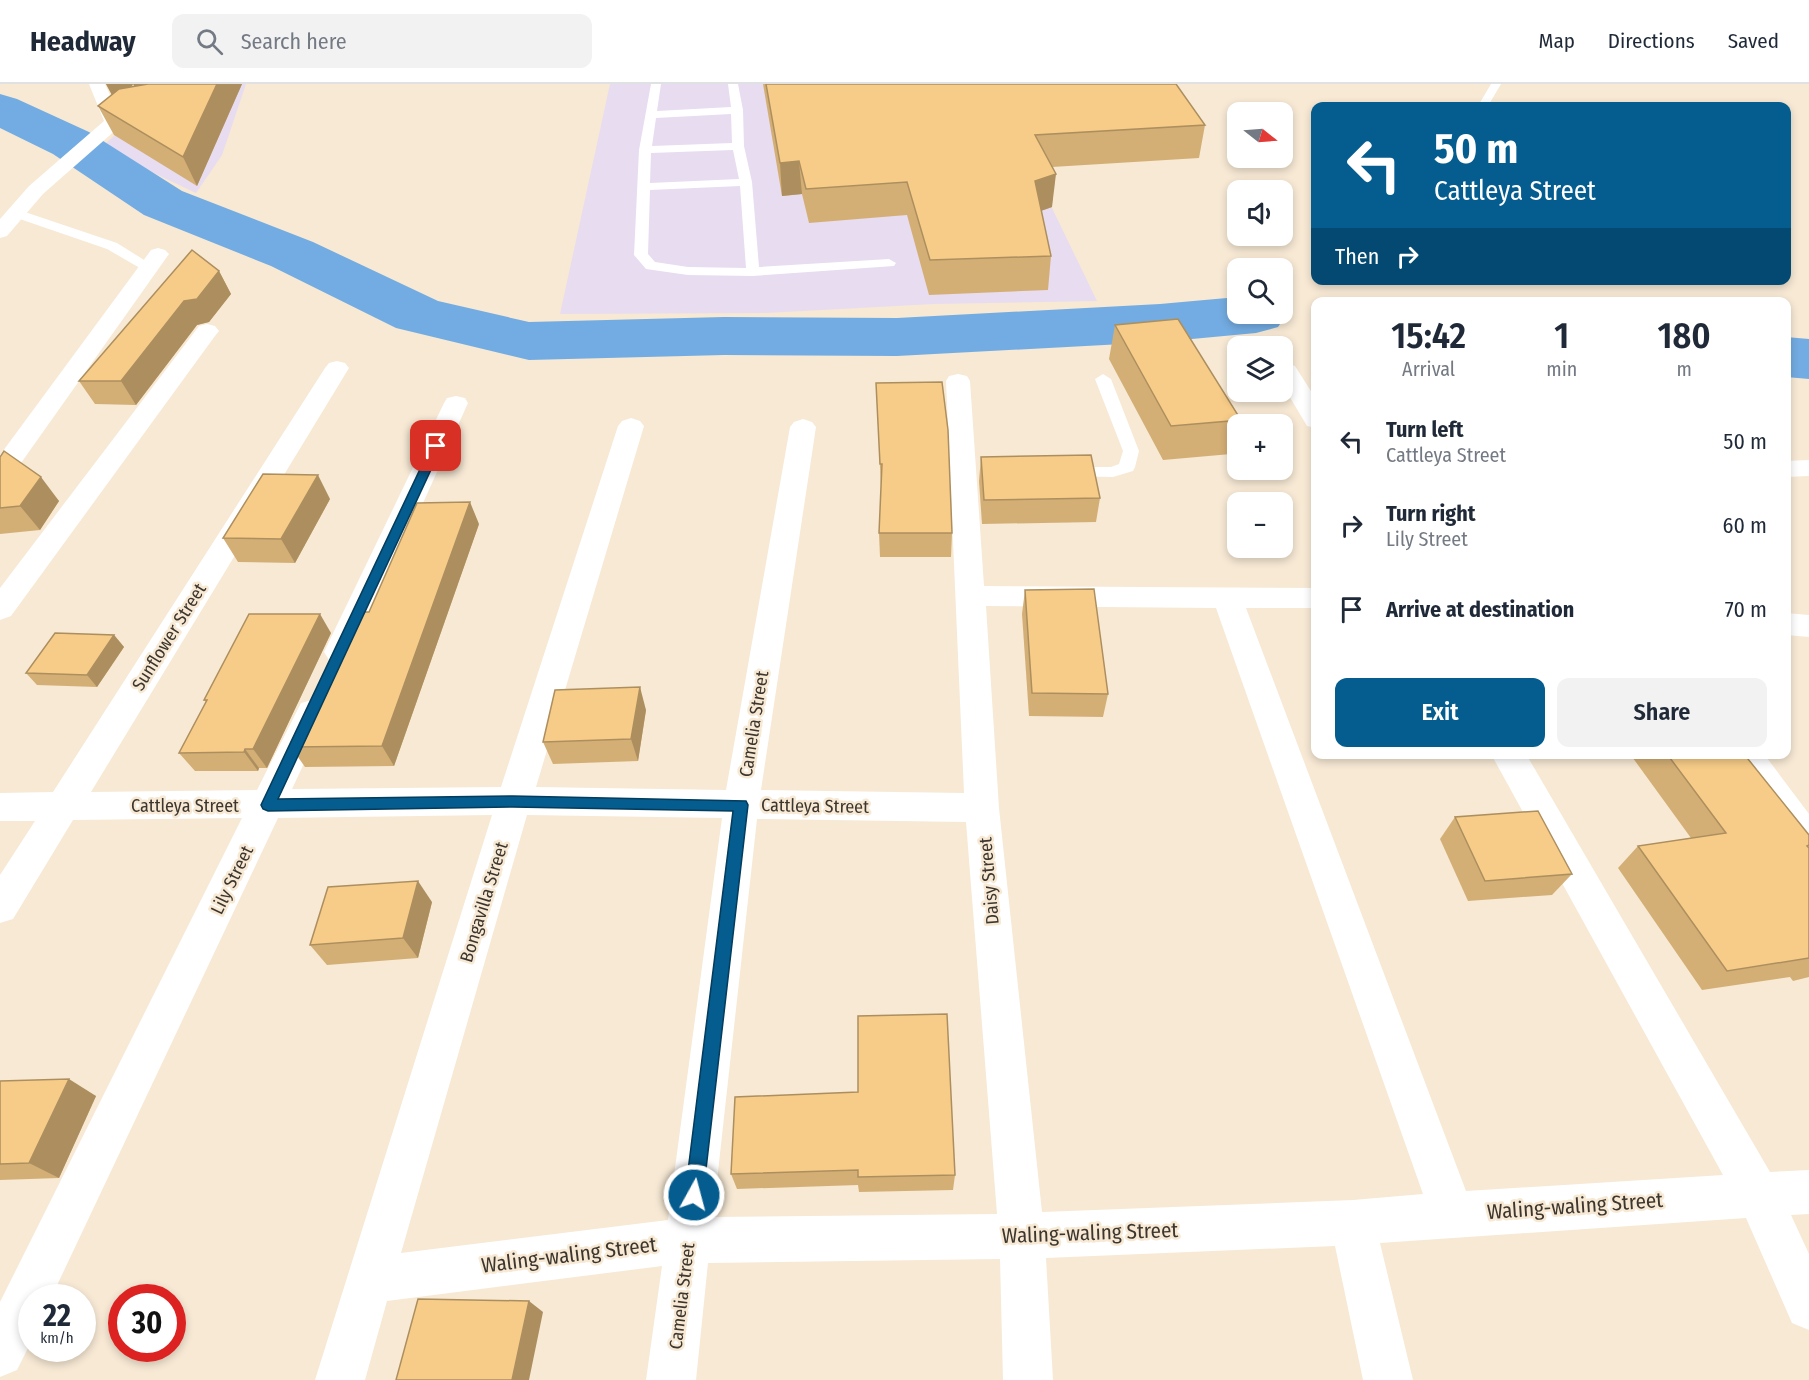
<!DOCTYPE html>
<html lang="en">
<head>
<meta charset="utf-8">
<style>
  body { margin:0; font-family:"Fira Sans Condensed",sans-serif; background:#f2f2f3; color:#1f2937; height:100vh; display:flex; flex-direction:column; font-size:22px; white-space:nowrap }
  * { box-sizing:border-box; margin:0 }
  p { font-size:20px; color:#747a83 }
  .icon { flex:none; width:33px; height:33px; fill:none; stroke:currentColor; stroke-width:2; stroke-linecap:round; stroke-linejoin:round }
  .map { position:relative; flex:1; overflow:hidden }
  .drawer { position:absolute; left:1311px; top:213px; width:480px; height:462px; display:flex; flex-direction:column; background:#fff; border-radius:12px; box-shadow:0 3px 9px #0003 }
  .drawer>* { flex:none }
  .guide { position:absolute; left:1311px; top:18px; width:480px; height:183px; border-radius:12px; box-shadow:0 3px 9px #0003; background:#055c8e; color:#fff; overflow:hidden }
  .needle { width:39px; rotate:107deg }
  .controls { position:absolute; left:1227px; top:18px; display:grid; gap:12px }
  .controls a { display:grid; place-items:center; width:66px; height:66px; border-radius:12px; background:#fff; box-shadow:0 3px 9px #0003; font-size:30px }
  .speed { position:absolute; left:18px; top:1200px; display:flex; gap:12px; font-size:30px; font-weight:700; text-align:center }
  .speed>* { display:grid; place-content:center; width:78px; height:78px; border-radius:50%; background:#fff; box-shadow:0 3px 9px #0003; line-height:1 }
  .speed small { font-size:15px; font-weight:400 }
  .speed .limit { border:9px solid #d22; background:#fff; color:#111 }
  .pin { position:absolute; display:grid; place-items:center; width:51px; height:51px; color:#fff; margin:-26px; border-radius:12px; box-shadow:0 3px 9px #0006 }
  .me { position:absolute; width:66px; margin:-33px; rotate:7deg; stroke-linejoin:round; filter:drop-shadow(0 0 4px #0008) }
  .turn { display:flex; align-items:center; gap:21px; height:126px; padding:0 24px; font-size:27px }
  .turn .icon { width:78px; height:78px; stroke-width:2.5 }
  .turn b { display:block; font-size:42px; line-height:51px }
  .then { display:flex; align-items:center; height:57px; padding:0 24px; background:#0003; gap:12px; font-size:22px }
  .eta { display:flex; justify-content:space-evenly; align-items:center; height:102px; text-align:center }
  .eta b { font-size:36px; font-weight:600; line-height:42px }
  .cta { display:flex; gap:12px; margin-top:auto; padding:12px 24px }
  .cta a { flex:1; height:69px; border-radius:12px; background:#055c8e; color:#fff; font-size:24px; font-weight:600; line-height:69px; text-align:center }
  .cta a+a { background:#f2f2f3; color:#1f2937 }
  ul { padding:0; list-style:none }
  li { display:flex; align-items:center; gap:18px; height:84px; padding:0 24px }
  li div { flex:1 }
  li b { display:block; font-size:22px }
  li em { font-style:normal }
  header { display:flex; align-items:center; gap:36px; box-sizing:border-box; height:84px; padding:0 30px; background:#fff; border-bottom:2px solid #e0e1e3 }
  header strong { font-size:28px }
  nav { display:flex; gap:33px; margin-inline-start:auto; font-size:21px }
  .search { width:420px; height:54px; background:#f2f2f3; display:flex; align-items:center; gap:15px; box-sizing:border-box; padding:0 21px; border-radius:12px; color:#747a83; font-size:22px }
  .map>svg:first-child { display:block }
  .commercial { fill:#e8dcf0 }
  .lines { fill:none; stroke-linecap:round; stroke-linejoin:round }
  .river { fill:#73ace2; fill-rule:evenodd }
  .service { fill:#fff; fill-rule:evenodd }
  .minor { fill:#fff; fill-rule:evenodd }
  .secondary { fill:#fff; fill-rule:evenodd }
  .wall { fill:#d4af75 }
  .shaded-wall { fill:#ad8f5f }
  .building { fill:#f7cc88; stroke:#ad8f5f; stroke-width:1.5 }
  .route { fill:#055c8e; stroke:#033c5c; stroke-width:1.5 }
  .labels { text-anchor:middle; stroke-width:5; stroke-linejoin:round; paint-order:stroke }
  .street-label { font-size:18px; fill:#3c362e; stroke:#f7e9d4 }
  .near-street-label { font-size:21px; fill:#3c362e; stroke:#f7e9d4 }
</style>
</head>
<body>
<header>
<strong>Headway</strong>
<div class="search"><svg class="icon" aria-label="search" viewBox="0 0 24 24"><circle cx="10" cy="10" r="6"/><path d="M15 15l6 6"/></svg>Search here</div>
<nav><a>Map</a><a>Directions</a><a>Saved</a></nav>
</header>
<div class="map">
<svg width="1809" height="1296" viewBox="0 0 1809 1296">
  <rect width="100%" height="100%" fill="#f7e9d4"/>
  <g class="commercial">
    <path d="M151,0H246L222,71L196,109L101,64L129,38Z"/>
    <path d="M610,0H992L1097,217L933,220L766,229L560,230Z"/>
  </g>
  <g class="lines">
    <g class="river">
      <path d="M0,10L17,15L89,48L182,107L313,158L438,217L529,238L724,233L897,234L1160,220L1238,213V230H1282V223L1287,230L1278,243L1256,249L1160,258L897,272L724,271L529,276L396,244L271,182L144,131L53,70L0,44Z"/>
      <path d="M1786,253L1809,255V295L1786,293Z"/>
    </g>
    <g class="service">
      <path d="M651,0H661L657,27L731,23L728,0H738L743,26L744,62L752,98L759,183L889,175L896,179L894,182L753,192L688,191L646,185L634,171L639,66ZM731,30L732,59L652,62L656,34ZM733,66L739,95L650,99L651,69ZM740,102L746,184L688,183L655,178L648,170L650,106Z"/>
      <path d="M1491,0H1501L1488,22H1478Z"/>
      <path d="M16,125L117,159L157,184L155,187H145L107,165L11,132L10,129Z"/>
      <path d="M1103,290L1111,295L1139,367L1135,383L1133,387L1113,393L1061,392L1059,388L1061,384L1067,383H1111L1119,380L1123,367L1095,295Z"/>
    </g>
    <g class="minor">
      <path d="M158,164L165,166L169,170L9,396L0,398V371L151,166Z"/>
      <path d="M207,240L215,242L219,247L215,252L11,532L0,536V504L199,242Z"/>
      <path d="M337,277L345,279L349,284L91,708L257,706L301,619L312,616L323,619L328,628L292,705L501,703L618,342L622,337L631,334L640,337L644,342L536,703L726,706L790,343L794,338L803,335L812,338L816,343L761,706L964,709L946,297L949,292L958,290L967,292L970,297L984,502L1316,504V524H1246L1466,1107L1723,1091L1491,670H1526L1770,1088L1809,1086V1130L1791,1131L1809,1170V1246L1792,1239L1746,1134L1380,1159L1413,1296H1363L1335,1162L1046,1174L1053,1296H1003L1000,1175L708,1179L696,1296H646L662,1182L387,1217L365,1296H315L492,731L278,734L51,1214H32V1256L17,1286L0,1293V1218L242,734L73,736L13,835L0,839V791L35,737H0V709L53,708L325,284L329,279ZM986,522L1216,524L1423,1110L1353,1116L1042,1128L999,724ZM527,731L722,734L668,1136L401,1169ZM757,735L966,738L997,1130L713,1133Z"/>
      <path d="M1287,280L1295,282L1316,315V344L1307,342L1282,300V281Z"/>
      <path d="M456,312L465,314L468,319L356,568L351,576L340,579L329,576L324,568L444,319L447,314Z"/>
      <path d="M1809,376V392L1786,393V377Z"/>
      <path d="M1786,529L1809,531V553L1786,551Z"/>
      <path d="M1728,670H1764L1809,730V772L1796,768Z"/>
    </g>
    <path class="secondary" d="M89,0H105L117,26L129,13L134,0H150L146,14L134,30L43,110L7,152L0,154V135L29,102L104,37Z"/>
  </g>
  <g class="wall">
    <path d="M106,0H133L131,3L242,0L197,102L114,51L98,22L112,11Z"/>
    <path d="M763,0H1176L1205,41L1199,74L1052,83V123L1041,127L1051,172L1048,206L929,211L907,131L809,139L802,110L782,112Z"/>
    <path d="M219,187L231,210L209,238L197,241L136,321L95,320L79,297Z"/>
    <path d="M1115,241L1241,336L1239,340H1238V347L1231,370L1163,376L1109,275Z"/>
    <path d="M876,299L952,449L951,473H880L879,449L881,404Z"/>
    <path d="M0,373L59,417L40,446L0,450Z"/>
    <path d="M981,373L1100,414L1096,438L982,440L979,397Z"/>
    <path d="M330,415L295,479L238,478L223,454Z"/>
    <path d="M479,440L394,682L305,683L291,663L369,528Z"/>
    <path d="M1025,506L1108,610L1103,633L1029,632L1022,530Z"/>
    <path d="M331,549L267,684H259L258,687H195L179,669L206,618L204,616Z"/>
    <path d="M114,551L124,563L97,603L37,601L26,589Z"/>
    <path d="M646,626L638,677L553,680L543,658Z"/>
    <path d="M1630,670H1744L1809,751V893L1793,897L1790,893L1702,906L1618,784L1638,762L1691,754Z"/>
    <path d="M1455,733L1572,790L1552,811L1468,817L1440,755Z"/>
    <path d="M432,818L418,874L327,881L310,861Z"/>
    <path d="M0,997L96,1012L59,1094L0,1096Z"/>
    <path d="M735,1013L955,1091L953,1106L859,1108L858,1101L737,1105L731,1090Z"/>
  </g>
  <g class="shaded-wall">
    <path d="M106,0H133L127,12L118,22Z"/>
    <path d="M133,0H188L144,21Z"/>
    <path d="M217,0H242L197,102L183,73Z"/>
    <path d="M799,77L802,110L782,112L780,79Z"/>
    <path d="M1056,90L1052,123L1032,130L1035,97Z"/>
    <path d="M219,187L231,210L209,238L197,241L136,321L121,297L184,217Z"/>
    <path d="M318,391L330,415L295,479L281,455Z"/>
    <path d="M41,393L59,417L40,446L20,422Z"/>
    <path d="M470,418L479,440L394,682L382,662Z"/>
    <path d="M320,530L331,549L267,684L253,665Z"/>
    <path d="M114,551L124,563L97,603L87,591Z"/>
    <path d="M640,603L646,626L638,677L631,655Z"/>
    <path d="M245,665L259,684L258,687L244,668Z"/>
    <path d="M418,797L432,818L418,874L403,854Z"/>
    <path d="M69,995L96,1012L59,1094L29,1079Z"/>
    <path d="M529,1217L543,1228L529,1296H512Z"/>
  </g>
  <g class="building">
    <path d="M148,0H217L183,73L98,22L119,5Z"/>
    <path d="M766,0H1176L1205,41L1035,51L1056,90L1035,97L1051,172L930,176L907,98L806,105L799,77L780,79Z"/>
    <path d="M192,166L219,187L197,215L184,217L121,297H79Z"/>
    <path d="M1178,235L1241,336L1171,342L1115,241Z"/>
    <path d="M942,298L948,346L952,449H879L882,380H880L876,299Z"/>
    <path d="M4,367L41,393L20,422L0,424V373Z"/>
    <path d="M1091,371L1100,414L984,416L981,373Z"/>
    <path d="M263,390L318,391L281,455L223,454Z"/>
    <path d="M470,418L382,662L291,663L354,528H369L417,419Z"/>
    <path d="M1094,505L1108,610L1032,609L1025,506Z"/>
    <path d="M249,530H320L253,665H245L244,668L179,669L207,616H204Z"/>
    <path d="M55,549L114,551L87,591L26,589Z"/>
    <path d="M640,603L631,655L543,658L555,606Z"/>
    <path d="M1667,670H1744L1809,751V761L1807,762L1809,764V874L1727,887L1638,762L1726,749Z"/>
    <path d="M1538,727L1572,790L1485,797L1455,733Z"/>
    <path d="M418,797L403,854L310,861L328,803Z"/>
    <path d="M947,930L955,1091L858,1093V1086L731,1090L735,1013L858,1008V932Z"/>
    <path d="M69,995L29,1079L0,1080V997Z"/>
    <path d="M418,1215L529,1217L512,1296H396Z"/>
  </g>
  <path class="route" d="M436,358L442,362L278,715L513,712L746,717L748,721L703,1111L701,1117L694,1120L688,1117L685,1111L733,727L513,723L268,727L263,725L261,721L431,362Z"/>
  <g class="labels">
    <g class="street-label">
      <text transform="translate(169 553) rotate(-58)" y="6">Sunflower Street</text>
      <text transform="translate(754 640) rotate(-81)" y="6">Camelia Street</text>
      <text x="185" y="728">Cattleya Street</text>
      <text transform="translate(815 722) rotate(1)" y="6">Cattleya Street</text>
      <text transform="translate(232 796) rotate(-64)" y="6">Lily Street</text>
      <text transform="translate(989 797) rotate(-95)" y="6">Daisy Street</text>
      <text transform="translate(484 818) rotate(-73)" y="6">Bongavilla Street</text>
      <text transform="translate(682 1212) rotate(-83)" y="6">Camelia Street</text>
    </g>
    <g class="near-street-label">
      <text transform="translate(1575 1122) rotate(-4)" y="7">Waling-waling Street</text>
      <text transform="translate(1090 1149) rotate(-2)" y="7">Waling-waling Street</text>
      <text transform="translate(569 1171) rotate(-7)" y="7">Waling-waling Street</text>
    </g>
  </g>
</svg>
<div class="controls">
<a><svg class="needle" viewBox="-14 -14 28 28"><path d="M0-13l5 13h-10z" fill="#e53935"/><path d="M0 13l5-13h-10z" fill="#747a83"/></svg></a>
<a><svg class="icon" aria-label="sound" viewBox="0 0 24 24"><path d="M4 9h4l5-4v14l-5-4H4zM17 9q2 3 0 6"/></svg></a>
<a><svg class="icon" aria-label="search" viewBox="0 0 24 24"><circle cx="10" cy="10" r="6"/><path d="M15 15l6 6"/></svg></a>
<a><svg class="icon" aria-label="layers" viewBox="0 0 24 24"><path d="M12 4l9 5-9 5-9-5zM3 14l9 5 9-5"/></svg></a>
<a>+</a>
<a>−</a>
</div>
<div class="speed"><div>22<small>km/h</small></div><div class="limit">30</div></div>
<div class="pin" style="left:436px;top:362px;background:#d93025"><svg class="icon" aria-label="arrive" viewBox="0 0 24 24"><path d="M6 21V4h12l-3 4 3 4H6"/></svg></div>
<svg class="me" style="left:694px;top:1111px" viewBox="-20 -20 40 40"><circle r="17" fill="#055c8e" stroke="#fff" stroke-width="3"/><path d="M0-11L8 9 0 5-8 9z" fill="#fff"/></svg>
<div class="guide">
<div class="turn"><svg class="icon" aria-label="left" viewBox="0 0 24 24"><path d="M17 20v-9H6M10 6l-5 5 5 5"/></svg><div><b>50 m</b>Cattleya Street</div></div>
<div class="then">Then<svg class="icon" aria-label="right" viewBox="0 0 24 24"><path d="M7 20v-9h11M14 6l5 5-5 5"/></svg></div>
</div>
<section class="drawer">
<div class="eta">
<div><b>15:42</b><p>Arrival</p></div>
<div><b>1</b><p>min</p></div>
<div><b>180</b><p>m</p></div>
</div>
<ul>
<li><svg class="icon" aria-label="left" viewBox="0 0 24 24"><path d="M17 20v-9H6M10 6l-5 5 5 5"/></svg><div><b>Turn left</b><p>Cattleya Street</p></div><em>50 m</em></li>
<li><svg class="icon" aria-label="right" viewBox="0 0 24 24"><path d="M7 20v-9h11M14 6l5 5-5 5"/></svg><div><b>Turn right</b><p>Lily Street</p></div><em>60 m</em></li>
<li><svg class="icon" aria-label="arrive" viewBox="0 0 24 24"><path d="M6 21V4h12l-3 4 3 4H6"/></svg><div><b>Arrive at destination</b></div><em>70 m</em></li>
</ul>
<div class="cta"><a>Exit</a><a>Share</a></div>
</section>
</div>
</body>
</html>
